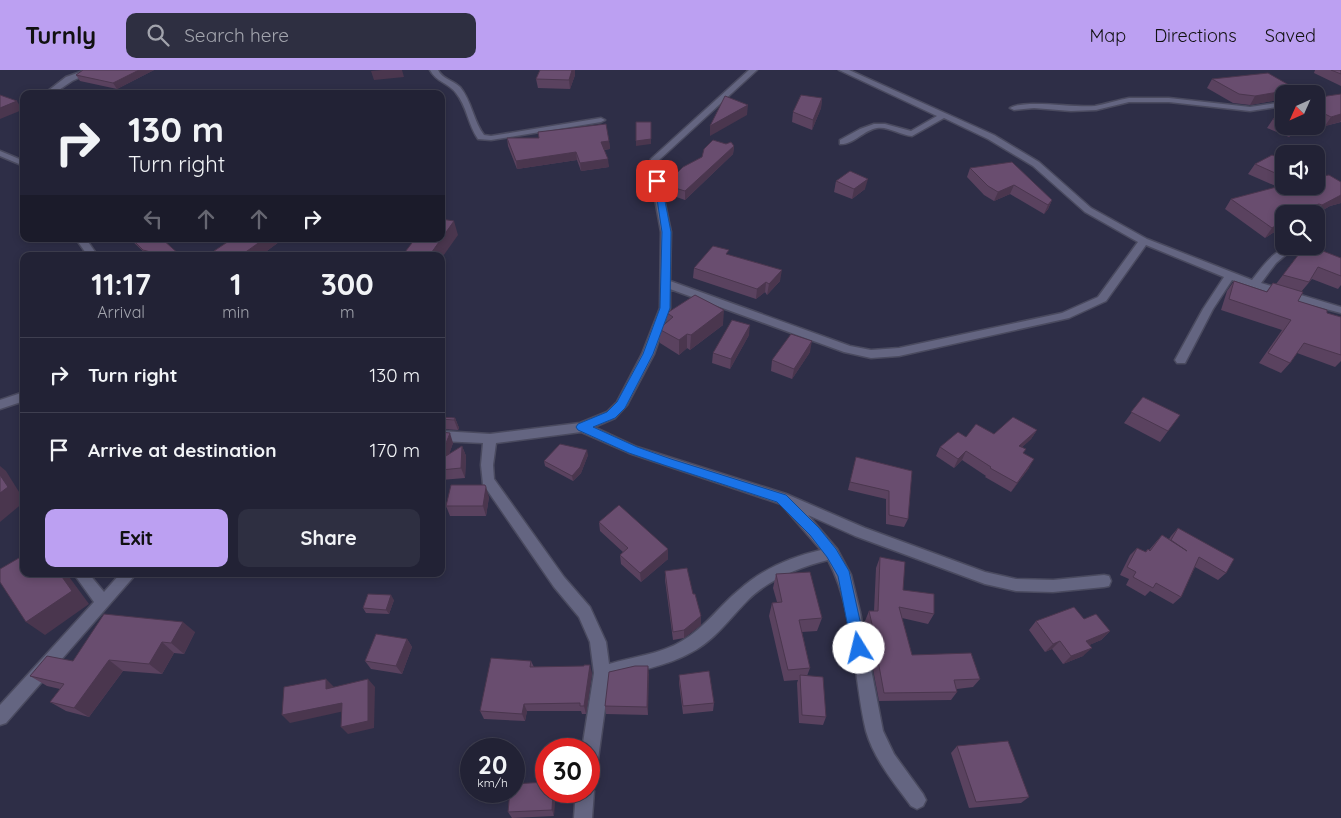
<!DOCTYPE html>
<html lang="en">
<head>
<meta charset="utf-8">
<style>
  body { margin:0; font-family:Quicksand,sans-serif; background:#2e2f41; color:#f1f3f6; height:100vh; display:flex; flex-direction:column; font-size:19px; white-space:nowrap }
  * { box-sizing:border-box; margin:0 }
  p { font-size:16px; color:#a2a4ad }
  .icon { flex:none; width:28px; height:28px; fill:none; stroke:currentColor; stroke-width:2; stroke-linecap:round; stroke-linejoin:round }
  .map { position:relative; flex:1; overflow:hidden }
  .drawer { position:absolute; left:20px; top:182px; width:425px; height:325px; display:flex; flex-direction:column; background:#222235; border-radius:10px; box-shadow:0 2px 8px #0003,0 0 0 1px #3f3f50 }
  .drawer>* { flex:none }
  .hud { position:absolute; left:20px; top:20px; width:425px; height:152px; border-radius:10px; box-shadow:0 2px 8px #0003,0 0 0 1px #3f3f50; background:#222235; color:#f1f3f6; overflow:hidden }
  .needle { width:32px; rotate:225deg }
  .buttons { position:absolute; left:1275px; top:15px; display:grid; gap:10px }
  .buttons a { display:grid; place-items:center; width:50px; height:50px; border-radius:10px; background:#222235; box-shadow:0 2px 8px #0003,0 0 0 1px #3f3f50; font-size:25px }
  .speed { position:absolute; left:460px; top:668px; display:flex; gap:10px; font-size:25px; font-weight:700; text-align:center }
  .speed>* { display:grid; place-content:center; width:65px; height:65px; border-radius:50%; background:#222235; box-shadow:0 2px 8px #0003,0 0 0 1px #3f3f50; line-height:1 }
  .speed small { font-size:12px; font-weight:400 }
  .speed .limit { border:8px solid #d22; background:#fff; color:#111 }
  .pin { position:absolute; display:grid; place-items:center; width:42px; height:42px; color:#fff; margin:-21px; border-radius:10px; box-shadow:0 2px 8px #0006 }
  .me { position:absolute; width:55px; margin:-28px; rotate:351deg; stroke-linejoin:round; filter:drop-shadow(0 0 4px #0008) }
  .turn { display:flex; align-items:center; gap:18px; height:105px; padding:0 25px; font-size:22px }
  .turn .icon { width:65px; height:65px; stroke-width:2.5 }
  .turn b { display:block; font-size:35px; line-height:42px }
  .lanes { display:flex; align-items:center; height:48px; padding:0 25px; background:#0003; justify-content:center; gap:25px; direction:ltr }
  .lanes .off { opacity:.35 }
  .eta { display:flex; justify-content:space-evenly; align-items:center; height:85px; text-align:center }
  .eta b { font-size:30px; font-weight:800; line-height:35px }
  .cta { display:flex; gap:10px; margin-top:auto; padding:10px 25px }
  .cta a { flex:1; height:58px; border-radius:10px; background:#bca0f2; color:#111; font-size:20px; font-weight:800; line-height:58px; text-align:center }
  .cta a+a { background:#2e2f41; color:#f1f3f6 }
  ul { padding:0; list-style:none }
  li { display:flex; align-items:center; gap:15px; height:75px; padding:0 25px; border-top:1px solid #3f3f50 }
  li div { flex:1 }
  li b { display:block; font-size:19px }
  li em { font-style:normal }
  header { display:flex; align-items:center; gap:30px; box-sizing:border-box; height:70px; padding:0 25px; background:#bca0f2; color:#111 }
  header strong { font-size:24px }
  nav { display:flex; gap:28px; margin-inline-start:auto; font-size:18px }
  .search { width:350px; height:45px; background:#2e2f41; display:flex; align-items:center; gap:12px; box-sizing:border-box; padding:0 18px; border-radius:10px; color:#a2a4ad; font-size:19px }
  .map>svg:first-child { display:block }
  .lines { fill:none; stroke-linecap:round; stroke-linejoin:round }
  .minor-casing { stroke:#4a4a5f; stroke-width:3 }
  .minor { fill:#646581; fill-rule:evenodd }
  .wall { fill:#5a425f }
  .shaded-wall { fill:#4a364e }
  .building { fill:#694d6f; stroke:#4a364e }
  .route { fill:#1a73e8; stroke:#114b97 }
</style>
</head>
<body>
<header>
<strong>Turnly</strong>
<div class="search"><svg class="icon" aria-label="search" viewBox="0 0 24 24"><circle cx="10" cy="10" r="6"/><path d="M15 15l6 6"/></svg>Search here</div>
<nav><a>Map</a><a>Directions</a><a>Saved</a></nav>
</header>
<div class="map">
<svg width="1341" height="748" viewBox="0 0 1341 748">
  <rect width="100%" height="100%" fill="#2e2e47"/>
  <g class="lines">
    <g class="minor-casing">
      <g id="minor">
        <path d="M86,0H96L72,11L53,24H44L66,7Z"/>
        <path d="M430,0H438C442,9 453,10 460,17C472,31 473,51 484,65L491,66L601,48L605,50L601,52L491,70L478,69C468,55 467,36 456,23C449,13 436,12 430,0Z"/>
        <path d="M749,0H757L659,90L657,96L671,162L670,211L850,276L871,280L899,278L1062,243L1098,227L1138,172L1085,142L1033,96L988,69L944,48L912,66C900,65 888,56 877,58C864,60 853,75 840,74V70L860,59L874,54H885L911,61L937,46L839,0H849L994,65L1039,92L1091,138L1147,169L1252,210C1264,195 1276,176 1296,176L1276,193L1261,213L1341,237V243L1296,231L1232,210L1213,239L1185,293H1177L1175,290L1203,239L1224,207L1146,175L1106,231L1069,248L899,286L871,288L844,282L670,219V238L654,284L627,335L615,348L594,357L637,377L786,424L865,458L985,502L1016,509L1053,510L1104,505L1109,506L1111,511L1109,516L1104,517L1053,522L1016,521L985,514L855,466L808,445L837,479L851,505L860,542L883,661L894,684L923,724L926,730L923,736L917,739L911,736C894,713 874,689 866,661C853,606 855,540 828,490C800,497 769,509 748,530C730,548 715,570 692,582C668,596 636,601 609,609L598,689L595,695L589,697V679H582L594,603L590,572L579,547L554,517L483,414L481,395L483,373L441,371V361L490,364L580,353L607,342L617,332L642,284L660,238L661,162L649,96L651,89ZM581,362L629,383L781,434L821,480C791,487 762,499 739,520C719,536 705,558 682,571C661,584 632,587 609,594L606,572L590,537L564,507L494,409L493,395L496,373Z"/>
        <path d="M1129,28H1169L1250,37L1284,32V36L1250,41L1169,32H1129L1096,40L1071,41L1034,38L1014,40L1010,38C1024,29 1075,38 1095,36C1106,34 1118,30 1129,28Z"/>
        <path d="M0,81L24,91V96L0,86Z"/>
        <path d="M1316,153L1323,155L1316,160Z"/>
        <path d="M76,169H86L98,186H88Z"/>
        <path d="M24,322V331L0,339V330Z"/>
        <path d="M74,504H89L104,522L120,504H136L6,653L0,655V635L94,532Z"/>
        <path d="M589,714L594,721L592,748H574L576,721H589Z"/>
      </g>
    </g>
    <use href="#minor" class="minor"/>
  </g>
  <g class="wall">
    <path d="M83,0H174H154L117,19L80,11L76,5Z"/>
    <path d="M540,0H575V5L570,19L538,18L536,9Z"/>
    <path d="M1315,0H1341V16L1314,3Z"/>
    <path d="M1212,9L1284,24V29L1250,35L1233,33L1207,18Z"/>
    <path d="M1341,24V52L1325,56L1317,52L1316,53V30Z"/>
    <path d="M822,28L821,38L812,60L792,52L793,42Z"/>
    <path d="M1284,44V56H1311L1309,58L1304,56L1289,67L1267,58L1273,49Z"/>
    <path d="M507,68L609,71L610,79L604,80L609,97L581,101L577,90L517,99L508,76Z"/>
    <path d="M726,74L734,76L733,84L685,130L665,123V115Z"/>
    <path d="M1284,90V116L1341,112V133L1330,136L1316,144H1284V156L1265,168L1225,139L1231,129L1278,117L1248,104L1255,94Z"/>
    <path d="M970,98L1052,130L1048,139L1044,144L1010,124L994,131L984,125L967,107Z"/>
    <path d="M836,111L865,119L852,129L834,122Z"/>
    <path d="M130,169H162L181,186H151L147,185Z"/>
    <path d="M232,169H283L260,186H217L214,181Z"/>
    <path d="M1305,176L1341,188V215L1338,219L1312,209L1301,222L1298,231L1327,243L1341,247V291L1335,297L1297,283L1290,293L1281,303L1259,293L1282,260L1221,240L1227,221L1234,211L1266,222L1273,213L1276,214Z"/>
    <path d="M729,185L780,211L767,225L765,222L756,229L693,208L694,198Z"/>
    <path d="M667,243L723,255L690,280L687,278L679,285L660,273L659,259L667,252Z"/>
    <path d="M749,265L730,299L712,293L713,283Z"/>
    <path d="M810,282L792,309L771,301L772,290Z"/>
    <path d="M1143,327L1168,361L1160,372L1124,353Z"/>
    <path d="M441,347L455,348L459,358L458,360L441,359Z"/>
    <path d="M1037,360L1031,369L1022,377L1029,398L1011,422L985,407L986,406L962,390L954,398L936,386L940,377L966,367Z"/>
    <path d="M441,362L453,373L449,384L462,376L466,386L465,408L441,410Z"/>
    <path d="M588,385L581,403L573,411L545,396L544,391Z"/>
    <path d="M856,387L912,401L908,449L904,457L886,454V429L848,420Z"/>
    <path d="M489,427L486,446H450L446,436Z"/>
    <path d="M599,452L668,479V489L641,512L621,494L620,485L623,482L600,461Z"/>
    <path d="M1178,458L1226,503L1218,510L1195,497L1181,527L1173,534L1150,521L1145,526L1126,515L1129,509L1120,505L1130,485L1137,478L1145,482L1148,479L1149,480L1162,465L1169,469L1171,466Z"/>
    <path d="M880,487L903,520L934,544L928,554L902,548L912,585L980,609L973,617L957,619V622L951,630L879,631L872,594L874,590L865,551L869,541H874L876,498Z"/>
    <path d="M665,501L701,555L684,568L673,570L665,510Z"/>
    <path d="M776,504L822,548L817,561L802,562L810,598L807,606L826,647L823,655L799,653L797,613L798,610L784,611L769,546L772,533L777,532L773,518Z"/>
    <path d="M394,530L389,544L366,543L363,538Z"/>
    <path d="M1084,549L1110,561L1101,570L1089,575L1083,586L1063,594L1052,579L1045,582L1029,560L1036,551Z"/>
    <path d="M195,562L184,584L174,583L162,604L123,601L89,647L66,641L50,632L60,619L47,616L30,606L73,591Z"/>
    <path d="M407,569L412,577L402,604L371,599L365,591Z"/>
    <path d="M531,591L534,597L592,603L586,644H582L581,641H527L525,651L484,649L480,641Z"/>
    <path d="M648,596V645L606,644L605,636Z"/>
    <path d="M679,605L714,633L713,641L683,644L679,613Z"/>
    <path d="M957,676L1029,727L1021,733L969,738L951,683Z"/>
    <path d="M546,712L554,746L512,748L508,742Z"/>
  </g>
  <g class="shaded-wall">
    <path d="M139,0H154L117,19L113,13Z"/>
    <path d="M382,0H402L404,7L374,10L371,1Z"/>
    <path d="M572,0H575V5L570,19L569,10Z"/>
    <path d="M1296,19L1293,24H1284V29L1250,35L1255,26Z"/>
    <path d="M822,28L821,38L812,60L813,50Z"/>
    <path d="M17,31L22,40L0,49V38Z"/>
    <path d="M748,35L747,45L710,66V56Z"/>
    <path d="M1323,43L1317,52L1316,53V48Z"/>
    <path d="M1341,44V50L1340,52L1325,56L1331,47Z"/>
    <path d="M1297,56H1304L1289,67L1295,58Z"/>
    <path d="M651,57V74L636,76V71Z"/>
    <path d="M609,71L610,79L601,80V72Z"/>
    <path d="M734,76L733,84L685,130V121Z"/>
    <path d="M576,82L577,90L517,99L516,91Z"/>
    <path d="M608,89L609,97L581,101L580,93Z"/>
    <path d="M868,109L865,119L852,129L854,119Z"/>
    <path d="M1014,115L1010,124L994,131L998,122Z"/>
    <path d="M1341,125V133L1330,136L1315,144L1322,135Z"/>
    <path d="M1052,130L1048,139L1044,144L1048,135Z"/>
    <path d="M1319,134L1312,143L1294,144L1302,139Z"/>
    <path d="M1284,150V156L1265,168L1272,158Z"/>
    <path d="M454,151L458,165L441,189V186H429Z"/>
    <path d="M264,169H283L260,186H240Z"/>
    <path d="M782,200L780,211L767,225L769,214Z"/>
    <path d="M766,212L765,222L756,229L757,219Z"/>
    <path d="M724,240L723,255L690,280L691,265Z"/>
    <path d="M750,255L749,265L730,299L731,289Z"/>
    <path d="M687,264V278L679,285V270Z"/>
    <path d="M812,271L810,282L792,309L794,299Z"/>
    <path d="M455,348L459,358L458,360L454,350Z"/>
    <path d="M1037,360L1031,369L1014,385L1019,376Z"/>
    <path d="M450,363L453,373L444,400L441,394V386Z"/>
    <path d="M462,376L466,386L465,408L461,398Z"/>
    <path d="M587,380L588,385L581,403L573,411L572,406Z"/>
    <path d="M966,381L962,390L954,398L958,389Z"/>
    <path d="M1034,389L1029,398L1011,422L1017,413Z"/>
    <path d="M0,396L6,401L24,430V432L0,452Z"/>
    <path d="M486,417L489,427L486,446L483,436Z"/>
    <path d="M668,479V489L641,512L640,503Z"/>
    <path d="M60,504H67L89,534L45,565L26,552Z"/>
    <path d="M391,525L394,530L389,544L386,540Z"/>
    <path d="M701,546V555L684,568V560Z"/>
    <path d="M183,552L195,562L184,584L171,573Z"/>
    <path d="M1110,561L1101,570L1078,580L1086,571Z"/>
    <path d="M407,569L412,577L402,604L396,596Z"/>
    <path d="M1060,571L1052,579L1045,582L1053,574Z"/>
    <path d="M162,572L174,583L162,604L149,594Z"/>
    <path d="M1092,578L1083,586L1063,594L1071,586Z"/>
    <path d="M109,590L123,601L89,647L74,638Z"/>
    <path d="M590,595L592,603L586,644L584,636Z"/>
    <path d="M648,596L649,604L648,645L647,637Z"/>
    <path d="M326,609L334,617L333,627L326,619Z"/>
    <path d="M368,609L375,617L374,658L348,664L341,657Z"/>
    <path d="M342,633L349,640L290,653L282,645Z"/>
    <path d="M524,634L527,641L525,651L522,644Z"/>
    <path d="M553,721H556L554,746L552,740Z"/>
  </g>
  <g class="building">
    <path d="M83,0H139L113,13L76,5Z"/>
    <path d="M540,0H572L569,10L536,9Z"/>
    <path d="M1331,0H1341V4Z"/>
    <path d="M1268,3L1296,19L1255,26L1239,24L1212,9Z"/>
    <path d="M1341,24V44L1331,47L1323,43L1316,48V30L1327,26Z"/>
    <path d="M0,25L17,31L0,38Z"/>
    <path d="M801,25L822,28L813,50L793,42Z"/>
    <path d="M725,26L748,35L710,56Z"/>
    <path d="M1284,44V53L1273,49Z"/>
    <path d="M636,52H651V69L636,71Z"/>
    <path d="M606,54L609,71L601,72L608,89L580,93L576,82L516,91L507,68H539L538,62Z"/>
    <path d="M713,70L726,74L731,72L734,76L685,121L665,115L683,97L702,87L704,79Z"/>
    <path d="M1272,85L1284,90V107L1255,94Z"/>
    <path d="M1012,92L1052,130L1048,135L1014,115L998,122L988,116L970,98Z"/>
    <path d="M850,101L868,109L854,119L836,111Z"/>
    <path d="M1316,103L1323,106L1329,105L1341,112V125L1322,135L1319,134L1302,139L1294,144H1284V150L1272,158L1231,129L1284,115V116H1316Z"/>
    <path d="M441,149L454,151L429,186H402L415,169H441Z"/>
    <path d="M132,169H162L181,186H166L143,180Z"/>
    <path d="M232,169H264L240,186H233L214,181Z"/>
    <path d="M713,176L729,180L726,184L782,200L769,214L766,212L757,219L694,198Z"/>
    <path d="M1305,176H1310L1341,188V206L1318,197L1309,212L1283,205Z"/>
    <path d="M1234,211L1267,222L1273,213L1303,222L1298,231L1327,240V243L1341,247V285L1304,273L1290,293L1268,283L1291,250L1229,229Z"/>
    <path d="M695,225L724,240L691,265L687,264L679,270L659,259L673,247L667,243Z"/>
    <path d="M732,250L750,255L731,289L713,283Z"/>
    <path d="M791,264L812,271L794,299L772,290Z"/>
    <path d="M1143,327L1180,345L1168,361L1131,342Z"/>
    <path d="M441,347L455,348L454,350L441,349Z"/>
    <path d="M1013,347L1037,360L1019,376L1026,379L1023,383L1034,389L1017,413L990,398L991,397L966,381L958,389L940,377L958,362L966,367L976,354L994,364Z"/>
    <path d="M441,362L450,363L441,386Z"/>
    <path d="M560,374L587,380L580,397L572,406L544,391Z"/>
    <path d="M462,376L461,398L441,400V389Z"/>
    <path d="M856,387L912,401L908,449L889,445V421L850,412Z"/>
    <path d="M0,405L8,417L0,423Z"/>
    <path d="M451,415H485L486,417L483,436H446Z"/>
    <path d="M619,435L668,479L640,503L620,485L628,478L599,452Z"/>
    <path d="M1178,458L1234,489L1226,503L1199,487L1181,527L1156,513L1153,518L1133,507L1136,502L1127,497L1137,478L1146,482L1148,479L1150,481L1162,465L1187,481L1171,470Z"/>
    <path d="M24,485V504H60L72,521L26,552L0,512V499Z"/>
    <path d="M880,487L905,492L903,520L934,524V544L899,537L912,585L971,583L980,609L954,610L957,622L884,623L877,585H879L869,541H878Z"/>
    <path d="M687,498L693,524H695L701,546L684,560L673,562L665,501Z"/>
    <path d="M810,502L822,548L799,550L810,598L788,600L772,533L782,532L776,504Z"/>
    <path d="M368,524L391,525L386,540L363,538Z"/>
    <path d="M1074,537L1084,549L1096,544L1110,561L1086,571L1092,578L1071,586L1060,571L1053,574L1036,551Z"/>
    <path d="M104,544L183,552L171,573L162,572L149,594L109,590L74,638L50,632L64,614L30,606L47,586L73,591Z"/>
    <path d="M376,564L407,569L396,596L365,591Z"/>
    <path d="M491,588L531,591L530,597L584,596V595H590L584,636H580V633L524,634L522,644L480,641Z"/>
    <path d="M635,596H648L647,637L605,636L609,602Z"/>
    <path d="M709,601L714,633L683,636L679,605Z"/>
    <path d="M800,605L823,607L826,647L802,645Z"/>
    <path d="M326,609V619L368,609V651L341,657L342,633L282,645L284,617Z"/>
    <path d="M1008,671L1029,727L976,732L957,676Z"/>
    <path d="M546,712V721H553L552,740L508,742L510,721H514V714Z"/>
  </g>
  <path class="route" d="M654,109L661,111L671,162L670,238L653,284L625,338L615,348L593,357L637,377L671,389L786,425L819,458L836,479L849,501L866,578L864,582L859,584L854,582L852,578L838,506L827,487L810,465L777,432L664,395L629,383L578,360L576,357L578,354L607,342L617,332L643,284L660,238L662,162Z"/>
</svg>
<div class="buttons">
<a><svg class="needle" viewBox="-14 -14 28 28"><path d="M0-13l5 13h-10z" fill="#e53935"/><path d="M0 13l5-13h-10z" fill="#a2a4ad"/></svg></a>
<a><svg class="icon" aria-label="sound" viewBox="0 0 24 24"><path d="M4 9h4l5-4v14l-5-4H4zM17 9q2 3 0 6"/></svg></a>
<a><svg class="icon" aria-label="search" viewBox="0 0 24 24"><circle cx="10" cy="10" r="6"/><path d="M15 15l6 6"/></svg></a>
</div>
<div class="speed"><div>20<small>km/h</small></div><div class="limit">30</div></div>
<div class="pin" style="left:657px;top:111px;background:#d93025"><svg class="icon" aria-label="arrive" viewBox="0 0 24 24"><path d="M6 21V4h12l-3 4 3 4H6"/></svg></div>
<svg class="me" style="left:859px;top:578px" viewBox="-20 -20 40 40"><circle r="19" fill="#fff"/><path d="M0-13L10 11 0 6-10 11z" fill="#1a73e8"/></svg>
<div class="hud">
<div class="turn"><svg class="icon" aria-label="right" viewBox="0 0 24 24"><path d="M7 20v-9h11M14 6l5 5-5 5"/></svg><div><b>130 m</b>Turn right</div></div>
<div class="lanes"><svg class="icon off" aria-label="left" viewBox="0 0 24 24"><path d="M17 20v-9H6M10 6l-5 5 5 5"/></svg><svg class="icon off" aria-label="ahead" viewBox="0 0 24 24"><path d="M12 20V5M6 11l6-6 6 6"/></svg><svg class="icon off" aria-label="ahead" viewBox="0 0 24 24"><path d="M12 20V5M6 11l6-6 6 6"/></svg><svg class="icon" aria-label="right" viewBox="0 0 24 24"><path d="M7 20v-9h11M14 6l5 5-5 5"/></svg></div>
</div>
<section class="drawer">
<div class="eta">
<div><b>11:17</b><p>Arrival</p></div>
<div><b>1</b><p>min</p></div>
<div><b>300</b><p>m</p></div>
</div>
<ul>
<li><svg class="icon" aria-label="right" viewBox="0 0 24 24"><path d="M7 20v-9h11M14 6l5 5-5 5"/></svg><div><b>Turn right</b></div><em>130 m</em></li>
<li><svg class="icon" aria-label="arrive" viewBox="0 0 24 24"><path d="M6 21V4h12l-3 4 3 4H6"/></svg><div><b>Arrive at destination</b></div><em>170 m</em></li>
</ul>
<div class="cta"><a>Exit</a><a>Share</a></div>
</section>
</div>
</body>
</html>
